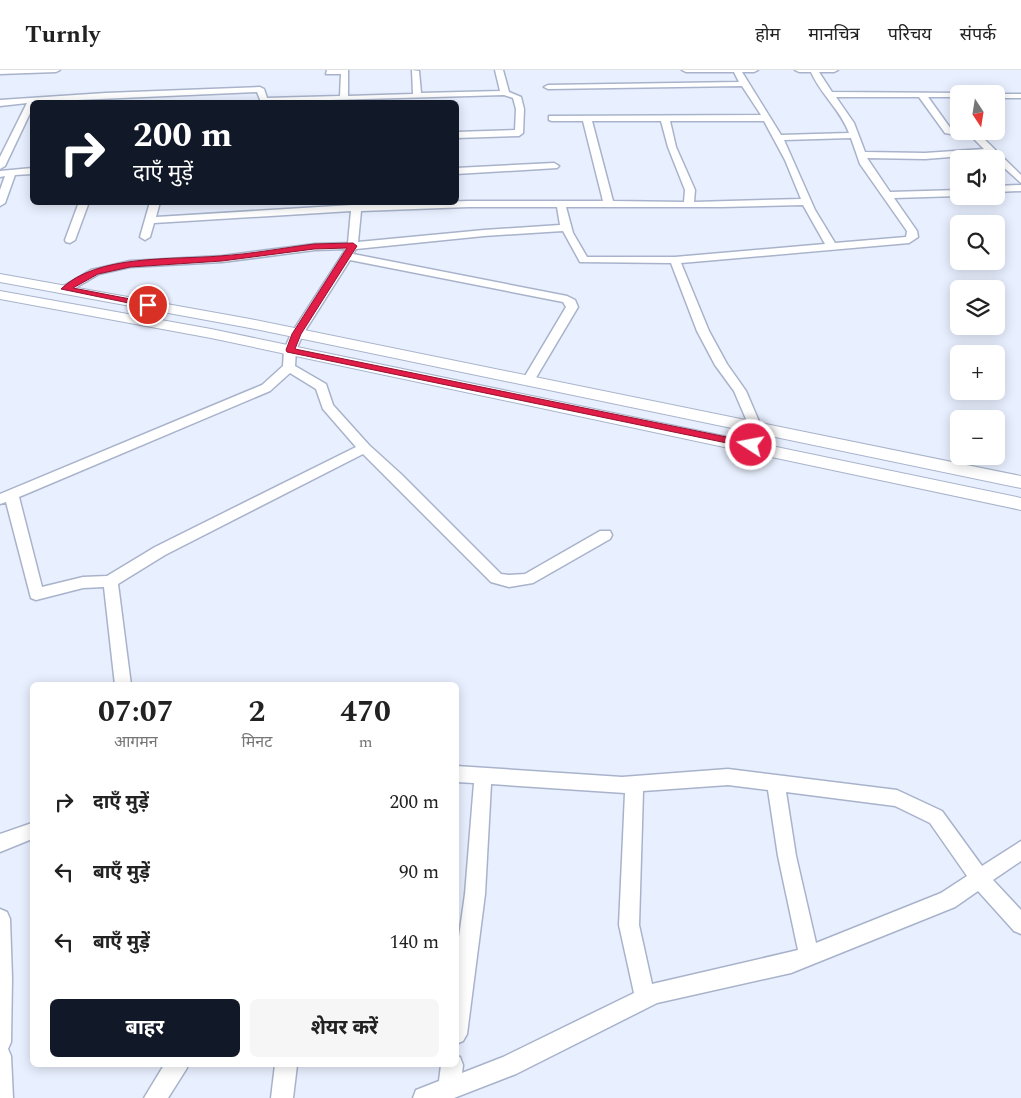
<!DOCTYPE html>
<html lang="hi">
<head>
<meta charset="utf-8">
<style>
  body { margin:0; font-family:Spectral,"Noto Sans Devanagari",serif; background:#f6f6f6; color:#222; height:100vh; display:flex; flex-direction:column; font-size:19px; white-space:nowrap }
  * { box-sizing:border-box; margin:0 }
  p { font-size:16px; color:#767676 }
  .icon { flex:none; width:28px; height:28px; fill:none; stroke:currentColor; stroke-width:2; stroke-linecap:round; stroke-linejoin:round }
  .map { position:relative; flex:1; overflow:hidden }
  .sheet { position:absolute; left:30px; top:612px; width:429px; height:385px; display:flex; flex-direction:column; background:#fff; border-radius:8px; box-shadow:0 2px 12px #0003 }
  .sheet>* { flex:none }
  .top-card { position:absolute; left:30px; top:30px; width:429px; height:105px; border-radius:8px; box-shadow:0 2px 12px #0003; background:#111827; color:#fff; overflow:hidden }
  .needle { width:32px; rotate:168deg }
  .controls { position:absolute; left:950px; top:15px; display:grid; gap:10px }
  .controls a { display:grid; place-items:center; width:55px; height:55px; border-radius:8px; background:#fff; box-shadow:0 2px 12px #0003; font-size:25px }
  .pin { position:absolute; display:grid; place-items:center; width:42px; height:42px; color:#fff; margin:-21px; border:2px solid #fff; border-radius:50%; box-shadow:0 1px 5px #0007 }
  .me { position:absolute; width:55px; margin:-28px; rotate:281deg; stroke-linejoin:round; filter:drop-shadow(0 0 4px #0008) }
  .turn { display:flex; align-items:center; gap:18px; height:105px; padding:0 20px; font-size:22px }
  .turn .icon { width:65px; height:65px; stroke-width:2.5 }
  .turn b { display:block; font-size:35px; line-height:42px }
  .eta { display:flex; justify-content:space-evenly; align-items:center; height:85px; text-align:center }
  .eta b { font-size:30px; font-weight:700; line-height:35px }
  .button { display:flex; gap:10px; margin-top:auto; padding:10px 20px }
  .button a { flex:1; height:58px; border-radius:8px; background:#111827; color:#fff; font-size:20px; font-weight:700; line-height:58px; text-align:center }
  .button a+a { background:#f6f6f6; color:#222 }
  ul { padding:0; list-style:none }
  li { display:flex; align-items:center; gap:15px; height:70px; padding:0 20px }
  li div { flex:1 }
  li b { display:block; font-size:19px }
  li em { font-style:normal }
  header { display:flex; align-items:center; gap:30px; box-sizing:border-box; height:70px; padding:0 25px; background:#fff; border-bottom:1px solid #e0e0e0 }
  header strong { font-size:24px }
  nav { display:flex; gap:28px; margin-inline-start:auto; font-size:18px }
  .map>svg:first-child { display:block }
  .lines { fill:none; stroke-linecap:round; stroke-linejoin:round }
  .minor-casing { stroke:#a8b3cb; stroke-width:3 }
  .tertiary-casing { stroke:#a8b3cb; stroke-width:2 }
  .minor { fill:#fff; fill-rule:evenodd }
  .tertiary { fill:#fff; fill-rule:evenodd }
  .route { fill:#e11d48; stroke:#92132f }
</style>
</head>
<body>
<header>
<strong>Turnly</strong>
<nav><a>होम</a><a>मानचित्र</a><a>परिचय</a><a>संपर्क</a></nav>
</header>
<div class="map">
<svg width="1021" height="1028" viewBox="0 0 1021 1028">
  <rect width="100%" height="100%" fill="#e8effe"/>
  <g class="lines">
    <g class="minor-casing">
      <g id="minor">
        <path d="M0,0H60L56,2L0,4Z"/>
        <path d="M327,0H348V26L413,24L412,0L419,1L421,23L500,21L495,0H503L509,22L521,27L524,39L523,63L519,66L456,68V62L515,60L516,39L513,28L504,25L261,32L257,22L32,32V39L5,96L0,99V87L27,33L0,36V30L106,23L260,17L264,19L267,28L340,26L341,4H326Z"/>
        <path d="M682,0H758L754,2H742L781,65L849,63C840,39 821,25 811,2H799L795,0H838L834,2H819L832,22L962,23L959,24V27H928L951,59L979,64L1021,105V113L989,84L925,89L867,88L890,122L959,120V126L894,128L917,161L918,167L909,173L681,193L709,261L727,294L746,321L761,356L758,375L751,379L744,375L749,356L734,321L715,295L697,261L671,193L580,192L563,161L484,166L356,179L353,184L567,226L575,230L578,237L534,311L528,315L522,311L566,237L563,232L350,190L303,264L296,280L295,296L326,314L333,335L369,375L401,404L501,504L509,505L525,504L600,461H610L612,465L610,469L533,513L509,517L491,512L363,384L165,485L118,514L131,615H115L104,517L83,518L36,530L31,528L6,432L0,434V424L262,315L283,296L284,280L291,264L346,179L315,180L222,192L130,197L99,204L70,221H62V217L91,200L130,191L222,186L315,174L348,173L351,141L154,153L150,167L145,170L140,167L150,132H160L156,147L352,135V132H362V135L468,131H603L583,51H552L549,50V46L761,45L742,16L548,19L544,17L548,15L739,12L734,2H686ZM836,27H919L945,63L973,68L984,79L925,83L865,82L854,53ZM592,51H661L668,77L685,120L684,132L613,131ZM670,51H764L785,90L801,129L694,132L695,120L676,77ZM851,68L860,94L907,161L906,167L835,173L815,140L784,70ZM803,135L825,174L675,187H587L573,163L566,137H721ZM468,137H557L560,155L484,160L358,172L361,141ZM290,303L316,319L323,339L356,377L155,477L107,506L83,507L42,517L19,427L270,321Z"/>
        <path d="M995,24H1021V28H996Z"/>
        <path d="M554,93L559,96L557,98L456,104V98Z"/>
        <path d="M32,98V104L15,105L5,133L0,136V120L5,106L0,107V101Z"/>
        <path d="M1021,115V121L996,122V116Z"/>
        <path d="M79,132H89L75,170L70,173L66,172L65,170Z"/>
        <path d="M456,696L622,707L728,699L897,720L942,741L982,796L1021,771V791L993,810L1021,840V864L1014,861L978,821L955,837L791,903L657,933L516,1004L454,1028H413L416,1020L439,1011L441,995H456V986L460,987L463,995L462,1003L503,987L634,923L619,855L625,723L491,714L485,824L467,964L463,971L456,974V888L465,824L474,713L456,712ZM728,715L768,720L778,786L798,880L652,914L639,855L643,721ZM786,722L895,736L930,753L967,806L941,823L816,873L796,786Z"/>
        <path d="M32,753V769L0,782V764Z"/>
        <path d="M0,839L7,842L10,849L12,908L11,972L8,979L11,986L13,1028H0Z"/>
        <path d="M164,995H186L187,998L168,1028H144Z"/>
        <path d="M275,995H297L293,1028H271Z"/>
      </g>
    </g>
    <g class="tertiary-casing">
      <g id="tertiary">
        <path d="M0,204L250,249L1021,406V418L250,258L0,212Z"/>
        <path d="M0,221L211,259L1021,428V440L211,268L0,229Z"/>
      </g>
    </g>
    <use href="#minor" class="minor"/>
    <use href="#tertiary" class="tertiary"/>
  </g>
  <path class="route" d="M314,174L353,173L357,176L301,264L295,279L751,372L756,375L751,378L287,282L286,280L292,264L347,178L314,179L222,191L130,197L98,204L73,218L151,233L153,235L148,237L61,219C97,184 173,190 220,186C251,184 283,178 314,174Z"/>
</svg>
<div class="controls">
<a><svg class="needle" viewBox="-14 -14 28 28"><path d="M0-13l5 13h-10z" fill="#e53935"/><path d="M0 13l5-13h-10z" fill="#767676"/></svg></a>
<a><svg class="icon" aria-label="sound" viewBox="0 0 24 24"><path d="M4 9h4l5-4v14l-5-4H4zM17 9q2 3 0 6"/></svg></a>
<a><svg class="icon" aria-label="search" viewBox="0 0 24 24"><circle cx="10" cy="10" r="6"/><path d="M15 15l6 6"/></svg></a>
<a><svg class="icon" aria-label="layers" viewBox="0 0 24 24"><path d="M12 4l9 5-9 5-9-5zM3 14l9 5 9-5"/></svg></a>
<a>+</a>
<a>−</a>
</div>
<div class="pin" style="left:148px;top:235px;background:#d93025"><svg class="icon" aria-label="arrive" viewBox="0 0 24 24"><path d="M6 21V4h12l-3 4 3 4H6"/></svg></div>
<svg class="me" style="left:751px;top:375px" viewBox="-20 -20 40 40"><circle r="17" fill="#e11d48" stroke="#fff" stroke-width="3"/><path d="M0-11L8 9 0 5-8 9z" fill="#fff"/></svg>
<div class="top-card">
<div class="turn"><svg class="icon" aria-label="right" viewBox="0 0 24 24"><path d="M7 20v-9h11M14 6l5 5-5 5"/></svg><div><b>200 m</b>दाएँ मुड़ें</div></div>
</div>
<section class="sheet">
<div class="eta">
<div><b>07:07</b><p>आगमन</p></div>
<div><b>2</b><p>मिनट</p></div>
<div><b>470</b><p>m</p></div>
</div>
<ul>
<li><svg class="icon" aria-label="right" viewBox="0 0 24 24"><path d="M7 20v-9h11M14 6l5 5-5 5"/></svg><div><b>दाएँ मुड़ें</b></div><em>200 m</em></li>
<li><svg class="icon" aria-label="left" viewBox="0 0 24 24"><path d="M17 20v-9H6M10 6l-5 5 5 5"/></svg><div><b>बाएँ मुड़ें</b></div><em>90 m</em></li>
<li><svg class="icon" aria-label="left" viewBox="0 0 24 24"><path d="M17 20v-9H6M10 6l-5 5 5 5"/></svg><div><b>बाएँ मुड़ें</b></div><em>140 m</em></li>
</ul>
<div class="button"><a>बाहर</a><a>शेयर करें</a></div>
</section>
</div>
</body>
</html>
